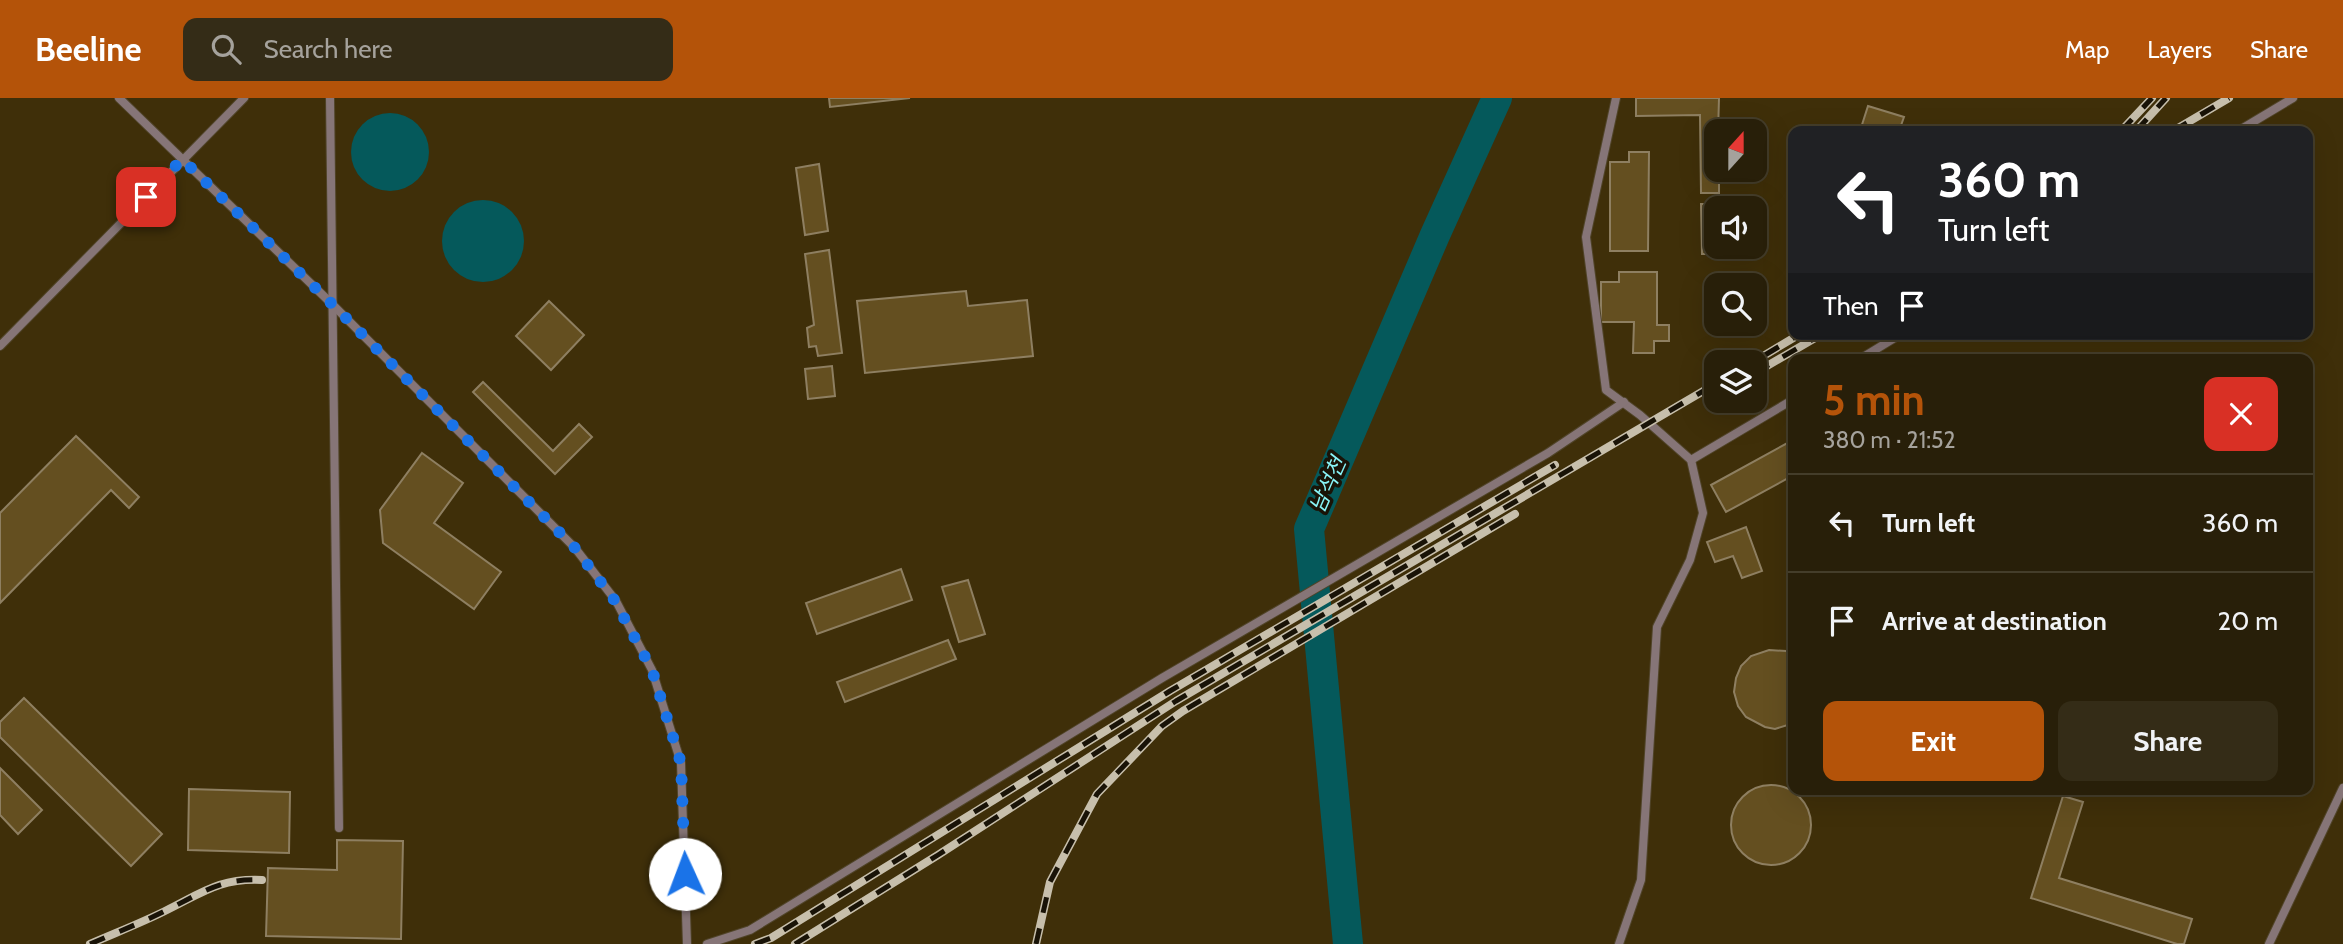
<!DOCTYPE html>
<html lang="en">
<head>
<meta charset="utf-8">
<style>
  body { margin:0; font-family:Cabin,"Noto Sans KR",sans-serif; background:#342c17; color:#f1f3f6; height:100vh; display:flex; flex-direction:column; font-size:26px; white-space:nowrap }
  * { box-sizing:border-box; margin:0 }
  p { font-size:23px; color:#a5a29c }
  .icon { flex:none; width:38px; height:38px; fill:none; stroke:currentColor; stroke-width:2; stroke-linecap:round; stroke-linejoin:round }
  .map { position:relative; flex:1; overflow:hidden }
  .drawer { position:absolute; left:1788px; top:256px; width:525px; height:441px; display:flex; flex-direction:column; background:#281f09; border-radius:14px; box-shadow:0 7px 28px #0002,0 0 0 2px #443d2a }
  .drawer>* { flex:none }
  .hud { position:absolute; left:1788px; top:28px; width:525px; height:214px; border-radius:14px; box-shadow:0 7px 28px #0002,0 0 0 2px #443d2a; background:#202124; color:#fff; overflow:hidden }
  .needle { width:46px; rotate:21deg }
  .fabs { position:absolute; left:1704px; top:21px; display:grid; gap:14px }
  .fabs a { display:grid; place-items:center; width:63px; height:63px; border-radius:14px; background:#281f09; box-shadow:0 7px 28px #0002,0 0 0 2px #443d2a; font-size:35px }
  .pin { position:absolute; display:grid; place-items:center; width:60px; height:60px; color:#fff; margin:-30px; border-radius:14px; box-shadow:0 4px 10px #0006 }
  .me { position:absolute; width:77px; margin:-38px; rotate:358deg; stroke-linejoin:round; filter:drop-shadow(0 0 5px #0008) }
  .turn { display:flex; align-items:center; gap:24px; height:147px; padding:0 35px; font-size:32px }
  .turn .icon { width:91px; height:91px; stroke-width:2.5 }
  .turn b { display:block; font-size:49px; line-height:60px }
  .then { display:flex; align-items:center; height:66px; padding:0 35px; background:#0003; gap:14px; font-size:26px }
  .round { display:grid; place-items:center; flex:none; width:74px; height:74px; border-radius:14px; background:#342c17 }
  .head { display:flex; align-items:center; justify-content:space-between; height:119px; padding:0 35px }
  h1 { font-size:42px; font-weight:800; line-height:52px; color:#b45309 }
  .primary-button { display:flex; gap:14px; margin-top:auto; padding:14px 35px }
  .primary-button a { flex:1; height:80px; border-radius:14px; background:#b45309; color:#fff; font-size:28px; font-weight:800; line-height:80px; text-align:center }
  .primary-button a+a { background:#342c17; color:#f1f3f6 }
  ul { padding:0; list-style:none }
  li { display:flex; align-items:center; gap:21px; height:98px; padding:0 35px; border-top:2px solid #443d2a }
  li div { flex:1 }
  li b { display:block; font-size:26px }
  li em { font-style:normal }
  header { display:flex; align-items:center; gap:42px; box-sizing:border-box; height:98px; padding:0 35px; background:#b45309; color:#fff }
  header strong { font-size:33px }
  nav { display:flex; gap:38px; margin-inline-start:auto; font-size:24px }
  .search { width:490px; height:63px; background:#342c17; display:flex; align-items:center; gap:18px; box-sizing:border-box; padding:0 24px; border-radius:14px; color:#a5a29c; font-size:26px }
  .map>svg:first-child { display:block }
  .built { fill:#3f2f09; fill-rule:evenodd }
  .water { fill:#05595b }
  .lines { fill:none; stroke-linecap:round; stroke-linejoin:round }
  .river { stroke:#05595b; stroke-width:30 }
  .building { fill:#644f20; stroke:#8e7f61; stroke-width:2 }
  .service-casing { stroke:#504429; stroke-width:10 }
  .service { stroke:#867577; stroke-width:8 }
  .rail-casing { stroke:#c7bfac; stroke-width:8 }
  .rail { stroke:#191307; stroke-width:5; stroke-dasharray:16; stroke-linecap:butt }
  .route { stroke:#1a73e8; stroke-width:12; stroke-dasharray:0 21.6 }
  .labels { text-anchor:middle; stroke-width:7; stroke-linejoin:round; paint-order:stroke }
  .water-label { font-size:21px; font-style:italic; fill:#89f5f9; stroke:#191307 }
</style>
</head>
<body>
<header>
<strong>Beeline</strong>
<div class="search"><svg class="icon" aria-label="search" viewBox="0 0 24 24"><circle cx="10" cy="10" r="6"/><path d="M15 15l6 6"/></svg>Search here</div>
<nav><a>Map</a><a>Layers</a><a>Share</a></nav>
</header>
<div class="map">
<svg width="2343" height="846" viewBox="0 0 2343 846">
  <rect width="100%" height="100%" fill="#36290c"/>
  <path class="built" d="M0,0H2343V846H0ZM1717,33H1755V72H1717ZM1794,33H2308V236H1794ZM1717,110H1755V149H1717ZM1717,187H1755V226H1717ZM1794,261H2308V691H1794ZM1717,264H1755V303H1717Z"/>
  <g class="water">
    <circle cx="390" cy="54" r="39"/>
    <circle cx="483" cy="143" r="41"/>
  </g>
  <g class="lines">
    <path class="river" d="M1348,846L1309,431L1435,137L1497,0"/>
  </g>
  <g class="building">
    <path d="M829,0H910L830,9Z"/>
    <path d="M1636,0H1719L1717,72H1719V95H1701L1700,17L1636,18Z"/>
    <path d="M1868,8L1904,19L1899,33H1860Z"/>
    <path d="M1629,54H1649L1648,153H1610V64H1629Z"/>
    <path d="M819,66L828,133L805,137L796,70Z"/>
    <path d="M1701,106H1720V110H1717V149H1720V156H1702Z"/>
    <path d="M829,152L842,255L818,258L816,248L809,249L807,230L814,227L805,156Z"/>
    <path d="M1619,174H1657V227H1669V243H1654V255H1633L1634,224H1601V184H1619Z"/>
    <path d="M966,193L968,208L1027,202L1033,258L865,275L857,203Z"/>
    <path d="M549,203L584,237L551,272L516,238Z"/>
    <path d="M832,268L835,298L808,301L805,271Z"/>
    <path d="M483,284L553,353L579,326L592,339L555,376L473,294Z"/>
    <path d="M76,338L139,399L129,410L111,392L0,505V415Z"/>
    <path d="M1793,342L1794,377L1726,414L1711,387Z"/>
    <path d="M422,355L463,385L434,425L501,474L474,511L383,445L380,412Z"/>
    <path d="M1746,429L1762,473L1742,480L1733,458L1715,464L1707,444Z"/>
    <path d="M901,471L912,502L817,536L806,505Z"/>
    <path d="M968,482L985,536L959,544L942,489Z"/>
    <path d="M948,542L956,561L845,604L837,584Z"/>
    <path d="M1769,552L1786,553L1794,557V625L1775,631L1765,629L1746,619L1738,608L1734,594L1736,580L1741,568L1751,558Z"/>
    <path d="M24,600L162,736L131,768L0,639V624Z"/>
    <path d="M0,670L42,712L18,736L0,717Z"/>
    <circle cx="1771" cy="727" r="40"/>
    <path d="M189,691L290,694L289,755L188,752Z"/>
    <path d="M2063,698L2083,704L2059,780L2192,821L2184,846H2177L2031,800Z"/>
    <path d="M337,742L403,743L401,841L266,838L268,770L337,772Z"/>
  </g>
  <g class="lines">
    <g class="service-casing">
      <g id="service">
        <path d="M119,0L333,207L575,450L616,503L652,572L681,665L687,846"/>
        <path d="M330,0L339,730"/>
        <path d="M1616,0L1586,139L1606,292L1640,317L1691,362L1703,415L1690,462L1657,529L1641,782L1619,846"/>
        <path d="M2238,33L2293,0"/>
        <path d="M0,248L244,0"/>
        <path d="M1860,261L1901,236"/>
        <path d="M1691,362L1794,301"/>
        <path d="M707,846L750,832L1162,580L1548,355L1624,304"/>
        <path d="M2269,846L2343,690"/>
      </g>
    </g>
    <use href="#service" class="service"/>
    <g class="rail-casing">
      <g id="rail">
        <path d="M2121,33L2152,0"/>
        <path d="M2136,33L2166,0"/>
        <path d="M2173,33L2229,0"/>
        <path d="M1765,257L1800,236"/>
        <path d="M1755,275L1822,236"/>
        <path d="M90,846C115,835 141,825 165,813C202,795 219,780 262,782"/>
        <path d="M755,846L771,840L1170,593L1555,367"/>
        <path d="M795,846L938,757L1176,603L1717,285"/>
        <path d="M1036,846L1050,784L1097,696L1162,628L1183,613L1515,416"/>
      </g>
    </g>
    <use href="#rail" class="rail"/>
  </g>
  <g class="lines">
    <path class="route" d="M146,99L182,61L333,207L575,450L615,503L652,572L681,665L685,776"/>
  </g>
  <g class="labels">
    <g class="water-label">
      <text transform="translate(1328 387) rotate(-66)" y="7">남석천</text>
    </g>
  </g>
</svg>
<div class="fabs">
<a><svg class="needle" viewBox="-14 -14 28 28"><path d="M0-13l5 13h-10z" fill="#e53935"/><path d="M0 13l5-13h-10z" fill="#a5a29c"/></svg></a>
<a><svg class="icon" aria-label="sound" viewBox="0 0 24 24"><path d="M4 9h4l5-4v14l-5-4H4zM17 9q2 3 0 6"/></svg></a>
<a><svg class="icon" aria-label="search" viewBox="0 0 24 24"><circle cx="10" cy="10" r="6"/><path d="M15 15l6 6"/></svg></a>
<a><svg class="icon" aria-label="layers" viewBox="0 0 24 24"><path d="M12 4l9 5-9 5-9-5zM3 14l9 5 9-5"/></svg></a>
</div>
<div class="pin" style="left:146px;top:99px;background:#d93025"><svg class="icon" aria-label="arrive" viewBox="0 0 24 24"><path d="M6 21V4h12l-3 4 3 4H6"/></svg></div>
<svg class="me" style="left:685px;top:776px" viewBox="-20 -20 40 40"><circle r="19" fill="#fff"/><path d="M0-13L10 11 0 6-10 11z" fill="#1a73e8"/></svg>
<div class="hud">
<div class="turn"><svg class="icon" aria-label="left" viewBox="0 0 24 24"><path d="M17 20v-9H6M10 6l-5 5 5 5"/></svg><div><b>360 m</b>Turn left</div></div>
<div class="then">Then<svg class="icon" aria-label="arrive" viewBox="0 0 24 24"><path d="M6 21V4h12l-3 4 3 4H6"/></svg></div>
</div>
<section class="drawer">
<div class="head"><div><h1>5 min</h1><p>380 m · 21:52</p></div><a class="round" style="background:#d93025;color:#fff"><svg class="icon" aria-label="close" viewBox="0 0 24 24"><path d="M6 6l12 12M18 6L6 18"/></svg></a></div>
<ul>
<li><svg class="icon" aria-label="left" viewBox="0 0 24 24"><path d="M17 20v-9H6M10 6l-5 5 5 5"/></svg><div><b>Turn left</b></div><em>360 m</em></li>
<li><svg class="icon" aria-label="arrive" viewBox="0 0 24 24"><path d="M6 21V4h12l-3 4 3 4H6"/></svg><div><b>Arrive at destination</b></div><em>20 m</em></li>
</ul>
<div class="primary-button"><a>Exit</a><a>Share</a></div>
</section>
</div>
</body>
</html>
